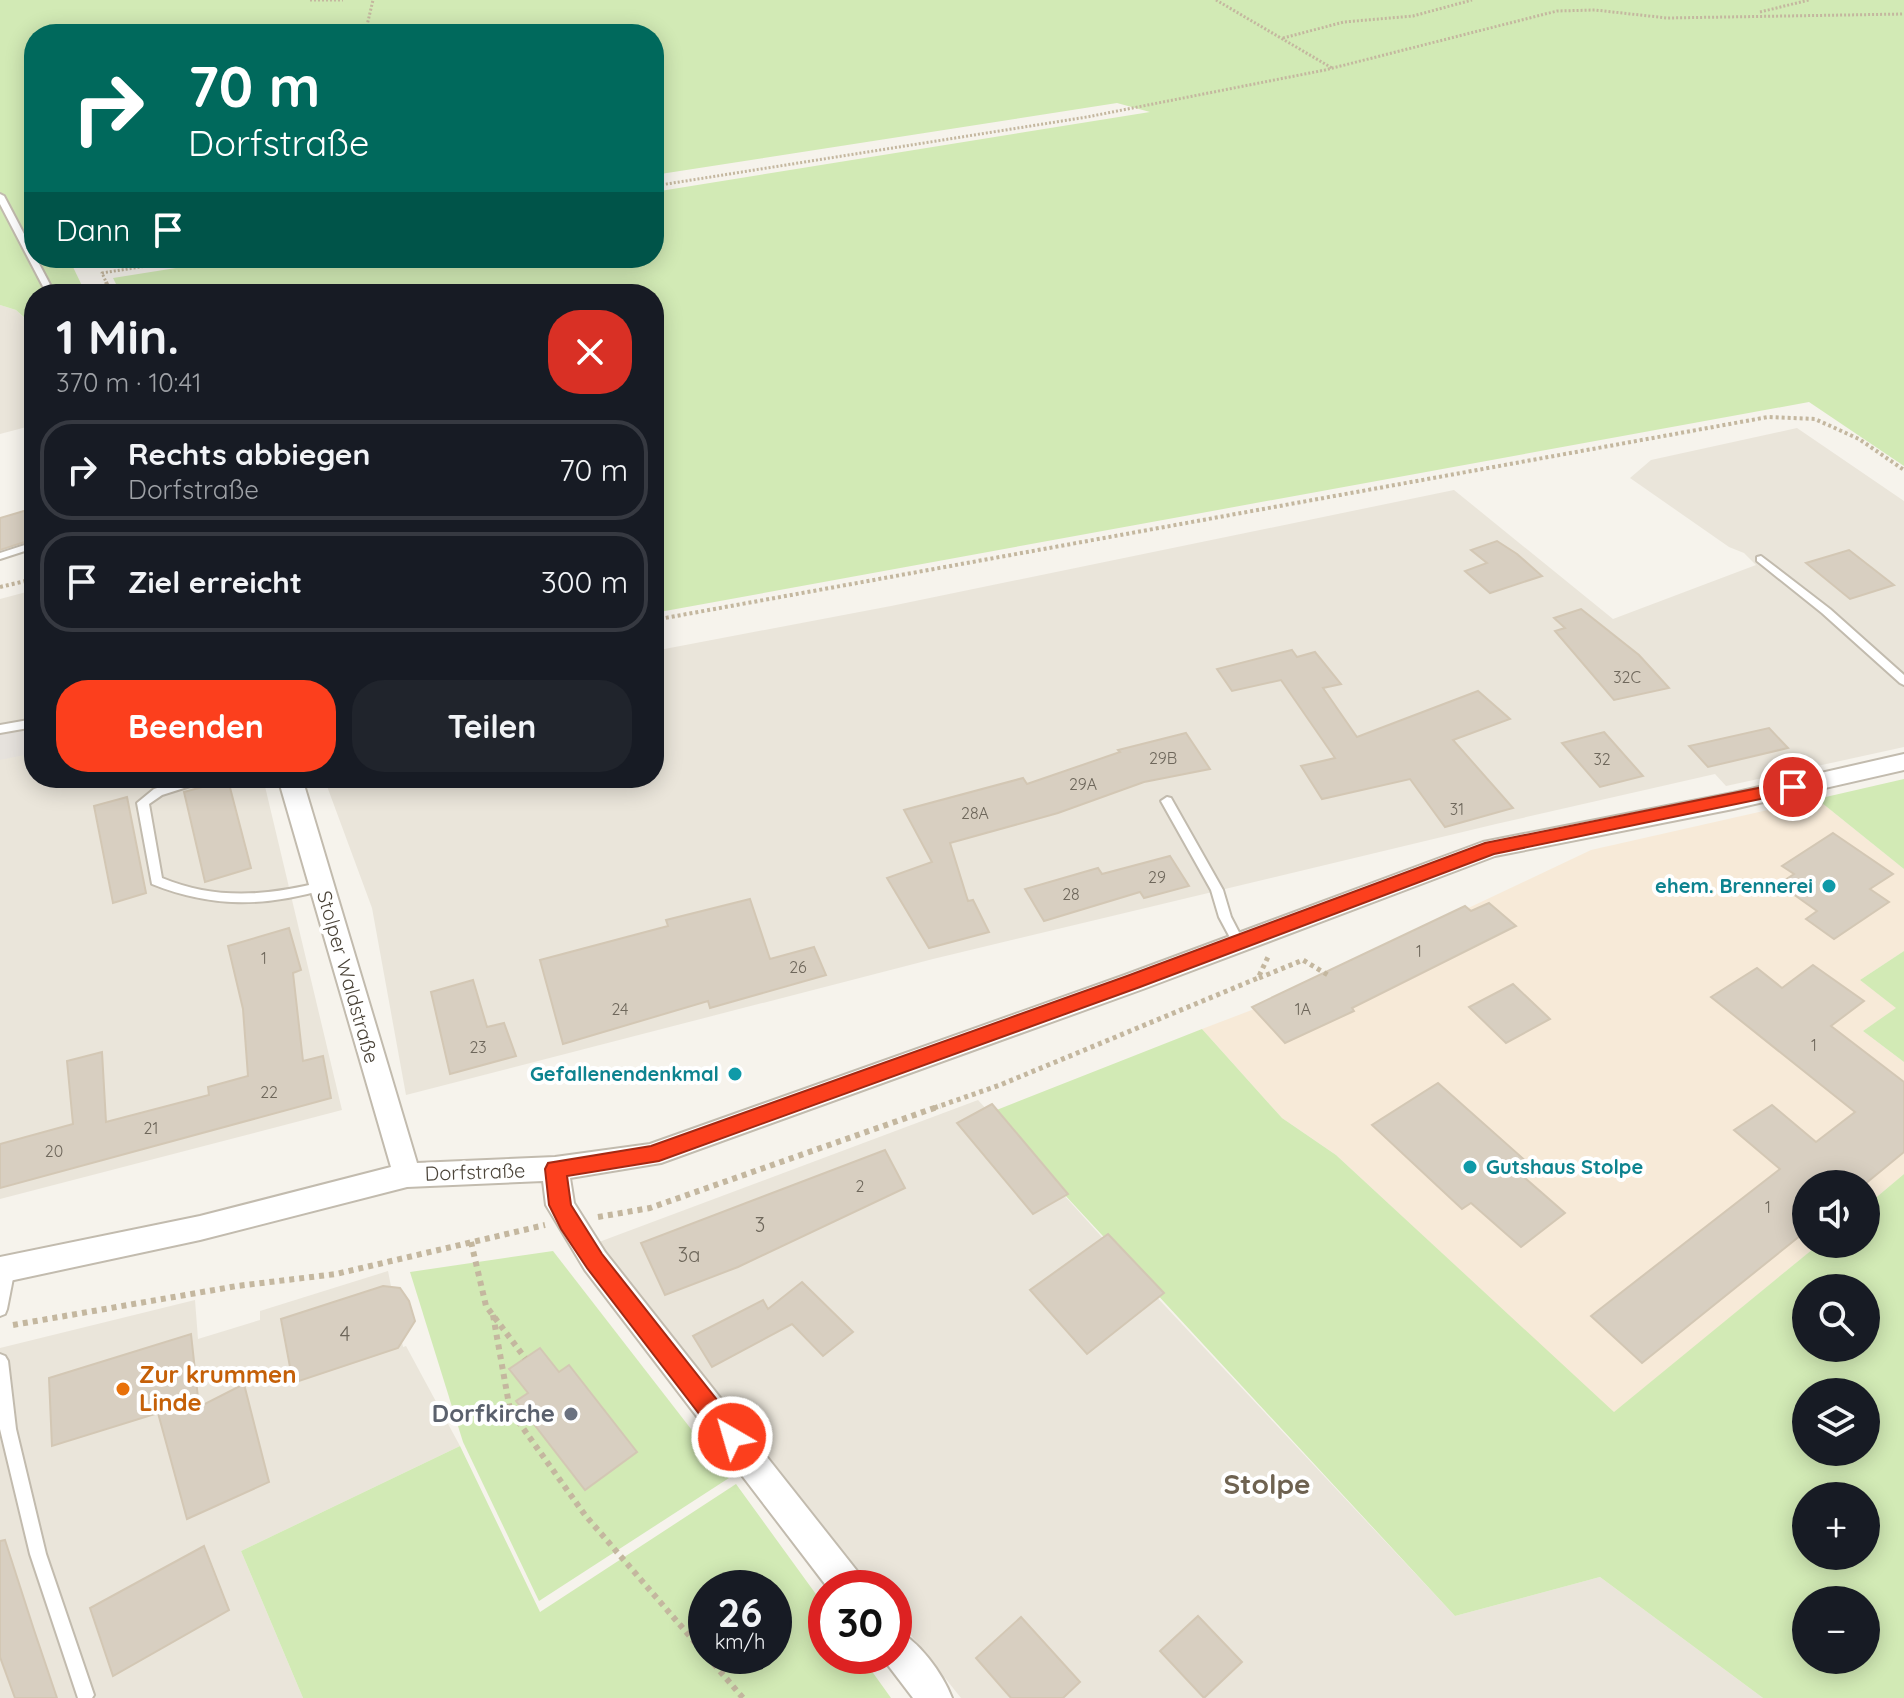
<!DOCTYPE html>
<html lang="de">
<head>
<meta charset="utf-8">
<style>
  body { margin:0; font-family:Quicksand,sans-serif; background:#20242c; color:#f1f3f6; height:100vh; display:flex; flex-direction:column; font-size:30px; white-space:nowrap }
  * { box-sizing:border-box; margin:0 }
  p { font-size:26px; color:#9ea1a6 }
  .icon { flex:none; width:44px; height:44px; fill:none; stroke:currentColor; stroke-width:2; stroke-linecap:round; stroke-linejoin:round }
  .map { position:relative; flex:1; overflow:hidden }
  .side { position:absolute; left:24px; top:284px; width:640px; height:504px; display:flex; flex-direction:column; background:#171b24; border-radius:32px; box-shadow:0 4px 20px #0003 }
  .side>* { flex:none }
  .top-card { position:absolute; left:24px; top:24px; width:640px; height:244px; border-radius:32px; box-shadow:0 4px 20px #0003; background:#00695c; color:#fff; overflow:hidden }
  .buttons { position:absolute; left:1792px; top:1170px; display:grid; gap:16px }
  .buttons a { display:grid; place-items:center; width:88px; height:88px; border-radius:50%; background:#171b24; box-shadow:0 4px 20px #0003; font-size:40px }
  .speed { position:absolute; left:688px; top:1570px; display:flex; gap:16px; font-size:40px; font-weight:700; text-align:center }
  .speed>* { display:grid; place-content:center; width:104px; height:104px; border-radius:50%; background:#171b24; box-shadow:0 4px 20px #0003; line-height:1 }
  .speed small { font-size:20px; font-weight:400 }
  .speed .limit { border:12px solid #d22; background:#fff; color:#111 }
  .pin { position:absolute; display:grid; place-items:center; width:68px; height:68px; color:#fff; margin:-34px; border:4px solid #fff; border-radius:50%; box-shadow:0 2px 8px #0007 }
  .me { position:absolute; width:88px; margin:-44px; rotate:322deg; stroke-linejoin:round; filter:drop-shadow(0 0 6px #0008) }
  .turn { display:flex; align-items:center; gap:28px; height:168px; padding:0 32px; font-size:36px }
  .turn .icon { width:104px; height:104px; stroke-width:2.5 }
  .turn b { display:block; font-size:56px; line-height:68px }
  .then { display:flex; align-items:center; height:76px; padding:0 32px; background:#0003; gap:16px; font-size:30px }
  .round { display:grid; place-items:center; flex:none; width:84px; height:84px; border-radius:32px; background:#20242c }
  .overview { display:flex; align-items:center; justify-content:space-between; height:136px; padding:0 32px }
  h1 { font-size:48px; font-weight:700; line-height:60px }
  .cta { display:flex; gap:16px; margin-top:auto; padding:16px 32px }
  .cta a { flex:1; height:92px; border-radius:32px; background:#fc3f1d; color:#fff; font-size:32px; font-weight:700; line-height:92px; text-align:center }
  .cta a+a { background:#20242c; color:#f1f3f6 }
  ul { padding:0; list-style:none }
  li { display:flex; align-items:center; gap:24px; height:100px; margin:0 16px 12px; padding:0 16px; border:4px solid #363941; border-radius:32px }
  li div { flex:1 }
  li b { display:block; font-size:30px }
  li em { font-style:normal }
  .map>svg:first-child { display:block }
  .residential { fill:#eae5da }
  .commercial { fill:#f7ead8 }
  .industrial { fill:#e6e2dd }
  .green { fill:#d2eab5; fill-rule:evenodd }
  .building { fill:#d8cfc1; stroke:#d3c7b4; stroke-width:2 }
  .lines { fill:none; stroke-linecap:round; stroke-linejoin:round }
  .lane-casing { stroke:#c2bbae; stroke-width:4 }
  .street-casing { stroke:#c2bbae; stroke-width:4 }
  .path-far3 { stroke:#c4b79f; stroke-width:3; stroke-dasharray:2 2; stroke-linecap:butt }
  .path-far2 { stroke:#c4b79f; stroke-width:4; stroke-dasharray:3 3; stroke-linecap:butt }
  .path-far1 { stroke:#c4b79f; stroke-width:5; stroke-dasharray:4 4; stroke-linecap:butt }
  .path { stroke:#c4b79f; stroke-width:6; stroke-dasharray:5 5; stroke-linecap:butt }
  .lane { fill:#fff; fill-rule:evenodd }
  .street { fill:#fff; fill-rule:evenodd }
  .route { fill:#fc3f1d; stroke:#a42913; stroke-width:2 }
  .culture-dot { fill:#0f9aa8; stroke:#fff; stroke-width:3 }
  .food-dot { fill:#e8710a; stroke:#fff; stroke-width:3 }
  .worship-dot { fill:#6b7280; stroke:#fff; stroke-width:3 }
  .labels { text-anchor:middle; stroke-width:8; stroke-linejoin:round; paint-order:stroke }
  .number-label { font-size:16px; fill:#6e675b }
  .culture-label { font-size:20px; font-weight:bold; fill:#0d838f; stroke:#fff; text-anchor:end }
  .street-label { font-size:20px; fill:#4b4439; stroke:#fff }
  .near-number-label { font-size:20px; fill:#6e675b }
  .near-food-label { font-size:24px; font-weight:bold; fill:#c56008; stroke:#fff; text-anchor:start }
  .near-worship-label { font-size:24px; font-weight:bold; fill:#5b616d; stroke:#fff; text-anchor:end }
  .near-quarter-label { font-size:28px; font-weight:bold; fill:#6e6250; stroke:#fff }
</style>
</head>
<body>
<div class="map">
<svg width="1904" height="1698" viewBox="0 0 1904 1698">
  <rect width="100%" height="100%" fill="#f6f3ec"/>
  <g class="residential">
    <path d="M0,305L16,310L34,327V425L0,434Z"/>
    <path d="M1797,428L1904,501V747L1726,786L1715,774L1496,824L933,959L406,1095L372,908L324,778H654V651L891,606L1454,490L1613,619L1756,565L1744,553L1729,547L1630,478L1651,460Z"/>
    <path d="M34,590V778H263L342,1110L0,1199V599Z"/>
    <path d="M978,1100L1138,1277L1455,1616L1600,1577L1763,1698H961L894,1614V1588H873L599,1242Z"/>
    <path d="M388,1271L403,1347L406,1346L460,1446L241,1551L303,1698H0V1348L195,1300L198,1339L260,1320V1311Z"/>
  </g>
  <path class="commercial" d="M1817,799L1904,869V951L1860,980L1897,1008L1863,1031L1904,1062V1174L1866,1206V1184H1806V1244H1819L1614,1413L1336,1155L1282,1118L1202,1029L1257,1008L1591,850Z"/>
  <path class="industrial" d="M34,727V753L0,760V735Z"/>
  <g class="green">
    <path d="M0,0H1904V466L1809,402L654,613V294H121L113,278L239,258H654V192L1150,112L1117,103L654,175V34H34V258H127L73,267L86,294H34V326L16,310L0,305Z"/>
    <path d="M1904,779V869L1817,799Z"/>
    <path d="M1904,951V1062L1863,1031L1896,1008L1860,980Z"/>
    <path d="M1202,1029L1282,1118L1336,1155L1614,1412L1819,1244H1866V1206L1904,1174V1698H1763L1600,1577L1455,1616L989,1113ZM1806,1288H1866V1348H1806ZM1806,1392H1866V1452H1806ZM1806,1496H1866V1556H1806ZM1806,1600H1866V1660H1806Z"/>
    <path d="M553,1251L729,1478L539,1601L463,1442L410,1272Z"/>
    <path d="M460,1446L540,1612L736,1484L826,1608V1656H861L891,1698H303L241,1551ZM706,1588H774V1656H706Z"/>
  </g>
  <g class="building">
    <path d="M34,508V539L0,550V518Z"/>
    <path d="M1497,541L1517,554L1542,576L1490,593L1465,571L1487,563L1471,550Z"/>
    <path d="M1849,550L1894,585L1850,599L1806,563Z"/>
    <path d="M1581,609L1639,655L1669,688L1614,700L1555,631L1565,628L1554,618Z"/>
    <path d="M1292,650L1297,657L1315,652L1341,684L1323,688L1357,737L1478,691L1510,719L1453,740L1513,808L1445,827L1410,779L1322,799L1301,766L1335,758L1281,680L1232,691L1217,669Z"/>
    <path d="M1769,728L1788,748L1708,767L1689,746Z"/>
    <path d="M1604,732L1643,776L1600,787L1562,743Z"/>
    <path d="M1186,733L1210,769L1144,782L1058,813L950,843L968,901L973,900L989,932L929,948L887,878L932,862L904,810L1023,778L1027,784L1120,752L1118,750Z"/>
    <path d="M228,780L251,868L205,882L184,792Z"/>
    <path d="M127,797L146,893L113,903L94,806Z"/>
    <path d="M1833,833L1893,874L1870,889L1889,902L1834,939L1806,919L1817,911L1779,884L1794,874L1782,866Z"/>
    <path d="M1170,856L1189,886L1144,898L1140,892L1044,921L1025,889L1098,868L1102,874Z"/>
    <path d="M750,899L770,959L814,947L826,975L710,1008L708,1001L563,1044L540,960L668,926L666,920Z"/>
    <path d="M1489,903L1516,926L1352,1008L1354,1011L1285,1043L1252,1007L1465,906L1471,911Z"/>
    <path d="M289,928L301,970L293,973L303,1061L323,1056L331,1098L0,1188V1144L73,1124L67,1061L102,1052L106,1122L209,1095L208,1087L248,1076L243,1009L228,946Z"/>
    <path d="M1813,965L1864,1001L1831,1026L1904,1082V1152L1865,1184H1806V1231L1642,1363L1591,1316L1780,1169L1734,1130L1772,1105L1816,1142L1855,1112L1711,997L1757,968L1782,988Z"/>
    <path d="M473,980L487,1027L504,1023L516,1056L450,1074L431,992Z"/>
    <path d="M1513,984L1550,1019L1506,1043L1469,1007Z"/>
    <path d="M1438,1083L1528,1163L1517,1171L1565,1213L1521,1247L1471,1203L1462,1209L1372,1125Z"/>
    <path d="M992,1104L1068,1194L1033,1214L957,1123Z"/>
    <path d="M885,1150L905,1188L738,1267L665,1295L641,1243Z"/>
    <path d="M1108,1234L1164,1293L1087,1354L1030,1290Z"/>
    <path d="M802,1282L853,1332L823,1356L792,1324L712,1367L693,1336L763,1300L768,1309Z"/>
    <path d="M383,1286L400,1288L409,1301L415,1321L398,1348L293,1383L281,1319Z"/>
    <path d="M191,1334L199,1407L244,1384L269,1482L187,1519L158,1413L52,1446L49,1378Z"/>
    <path d="M540,1348L559,1372L569,1365L637,1452L585,1490L516,1401L528,1393L509,1369Z"/>
    <path d="M5,1540L34,1630L57,1698H15L0,1657V1541Z"/>
    <path d="M204,1546L229,1610L113,1676L90,1608Z"/>
    <path d="M1198,1616L1242,1662L1204,1698L1160,1651Z"/>
    <path d="M1021,1617L1080,1682L1063,1698H1011L976,1658Z"/>
  </g>
  <g class="lines">
    <g class="lane-casing">
      <g id="lane">
        <path d="M0,194L4,196L34,253V258H36L55,294H47L0,204Z"/>
        <path d="M34,542V548L0,559V553Z"/>
        <path d="M1761,556L1830,609L1904,675V685L1900,683L1822,613L1757,561V557Z"/>
        <path d="M34,719V727L0,733V725Z"/>
        <path d="M189,778H208L206,781L162,795L149,804L162,878C215,900 267,896 322,882L328,886L326,889C264,907 212,908 152,884L137,803L154,789Z"/>
        <path d="M1167,797L1171,798L1223,890L1231,917L1244,942L1242,945H1234L1219,917L1211,890L1161,801Z"/>
        <path d="M8,1262L13,1264L15,1268L7,1309L5,1314L0,1316V1271L3,1264Z"/>
        <path d="M0,1354L5,1356L8,1361L16,1429L46,1554L94,1695L92,1698H78L30,1554L0,1429Z"/>
      </g>
    </g>
    <g class="street-casing">
      <g id="street">
        <path d="M1904,754V770L1733,809L1495,856L1143,989L661,1163L570,1178L574,1203L605,1252L861,1576L866,1588H828L585,1270L546,1205L543,1181L407,1187L200,1240L0,1283V1257L200,1216L391,1167L278,778H302L417,1163L555,1157L650,1144L1125,975L1483,842L1733,793Z"/>
        <path d="M894,1629C918,1639 943,1674 952,1698H913L881,1656H894Z"/>
      </g>
    </g>
    <g class="path-far3">
      <path d="M310,0H343"/>
      <path d="M1216,0L1332,68"/>
      <path d="M1760,12L1809,0"/>
      <path d="M365,34L373,0"/>
      <path d="M1283,38L1344,22L1413,16L1472,0"/>
      <path d="M654,186L1087,117L1325,70L1557,11L1595,10L1667,18L1904,14"/>
      <path d="M107,284L102,273L197,258"/>
    </g>
    <g class="path-far2">
      <path d="M106,282L111,294"/>
      <path d="M0,587L34,579"/>
      <path d="M654,620L1768,417L1815,419L1859,439L1904,470"/>
    </g>
    <g class="path-far1">
      <path d="M1259,978L1303,960L1328,975"/>
      <path d="M934,1108L1000,1085L1258,978L1268,957"/>
    </g>
    <g class="path">
      <path d="M598,1217L650,1208L940,1106"/>
      <path d="M471,1242L486,1306L525,1358"/>
      <path d="M493,1315L510,1410L585,1515L706,1655"/>
      <path d="M13,1325L237,1286L336,1274L545,1225"/>
      <path d="M707,1656L743,1698"/>
    </g>
    <use href="#lane" class="lane"/>
    <use href="#street" class="street"/>
  </g>
  <path class="route" d="M1793,781L1799,783L1802,787L1799,791L1494,854L1140,987L659,1161L567,1176L571,1205L602,1254L740,1429L744,1437L740,1445L732,1448L723,1445L587,1268L561,1229L549,1205L545,1169L548,1163L651,1146L1127,976L1485,843Z"/>
  <g class="culture-dot">
    <circle cx="1829" cy="886" r="8"/>
    <circle cx="735" cy="1074" r="8"/>
    <circle cx="1470" cy="1167" r="8"/>
  </g>
  <circle class="food-dot" cx="123" cy="1389" r="8"/>
  <circle class="worship-dot" cx="571" cy="1414" r="8"/>
  <g class="labels">
    <g class="number-label">
      <text x="1627" y="683">32C</text>
      <text x="1163" y="764">29B</text>
      <text x="1602" y="765">32</text>
      <text x="1083" y="790">29A</text>
      <text x="1457" y="815">31</text>
      <text x="975" y="819">28A</text>
      <text x="1157" y="883">29</text>
      <text x="1071" y="900">28</text>
      <text x="1419" y="957">1</text>
      <text x="264" y="964">1</text>
      <text x="798" y="973">26</text>
      <text x="620" y="1015">24</text>
      <text x="1303" y="1015">1A</text>
      <text x="1814" y="1051">1</text>
      <text x="478" y="1053">23</text>
      <text x="269" y="1098">22</text>
      <text x="151" y="1134">21</text>
      <text x="54" y="1157">20</text>
      <text x="860" y="1192">2</text>
      <text x="1768" y="1213">1</text>
    </g>
    <g class="culture-label">
      <text x="1813" y="893">ehem. Brennerei</text>
      <text x="719" y="1081">Gefallenendenkmal</text>
      <text x="1486" y="1174" text-anchor="start">Gutshaus Stolpe</text>
    </g>
    <g class="street-label">
      <text transform="translate(348 977) rotate(74)" y="7">Stolper Waldstraße</text>
      <text transform="translate(475 1172) rotate(-2)" y="7">Dorfstraße</text>
    </g>
    <g class="near-number-label">
      <text x="760" y="1232">3</text>
      <text x="689" y="1262">3a</text>
      <text x="345" y="1341">4</text>
    </g>
    <g class="near-food-label">
      <text x="139" y="1383">Zur krummen<tspan x="139" dy="28">Linde</tspan></text>
    </g>
    <g class="near-worship-label">
      <text x="555" y="1422">Dorfkirche</text>
    </g>
    <g class="near-quarter-label">
      <text x="1267" y="1494">Stolpe</text>
    </g>
  </g>
</svg>
<div class="buttons">
<a><svg class="icon" aria-label="sound" viewBox="0 0 24 24"><path d="M4 9h4l5-4v14l-5-4H4zM17 9q2 3 0 6"/></svg></a>
<a><svg class="icon" aria-label="search" viewBox="0 0 24 24"><circle cx="10" cy="10" r="6"/><path d="M15 15l6 6"/></svg></a>
<a><svg class="icon" aria-label="layers" viewBox="0 0 24 24"><path d="M12 4l9 5-9 5-9-5zM3 14l9 5 9-5"/></svg></a>
<a>+</a>
<a>−</a>
</div>
<div class="speed"><div>26<small>km/h</small></div><div class="limit">30</div></div>
<div class="pin" style="left:1793px;top:787px;background:#d93025"><svg class="icon" aria-label="arrive" viewBox="0 0 24 24"><path d="M6 21V4h12l-3 4 3 4H6"/></svg></div>
<svg class="me" style="left:732px;top:1437px" viewBox="-20 -20 40 40"><circle r="17" fill="#fc3f1d" stroke="#fff" stroke-width="3"/><path d="M0-11L8 9 0 5-8 9z" fill="#fff"/></svg>
<div class="top-card">
<div class="turn"><svg class="icon" aria-label="right" viewBox="0 0 24 24"><path d="M7 20v-9h11M14 6l5 5-5 5"/></svg><div><b>70 m</b>Dorfstraße</div></div>
<div class="then">Dann<svg class="icon" aria-label="arrive" viewBox="0 0 24 24"><path d="M6 21V4h12l-3 4 3 4H6"/></svg></div>
</div>
<section class="side">
<div class="overview"><div><h1>1 Min.</h1><p>370 m · 10:41</p></div><a class="round" style="background:#d93025;color:#fff"><svg class="icon" aria-label="close" viewBox="0 0 24 24"><path d="M6 6l12 12M18 6L6 18"/></svg></a></div>
<ul>
<li><svg class="icon" aria-label="right" viewBox="0 0 24 24"><path d="M7 20v-9h11M14 6l5 5-5 5"/></svg><div><b>Rechts abbiegen</b><p>Dorfstraße</p></div><em>70 m</em></li>
<li><svg class="icon" aria-label="arrive" viewBox="0 0 24 24"><path d="M6 21V4h12l-3 4 3 4H6"/></svg><div><b>Ziel erreicht</b></div><em>300 m</em></li>
</ul>
<div class="cta"><a>Beenden</a><a>Teilen</a></div>
</section>
</div>
</body>
</html>
